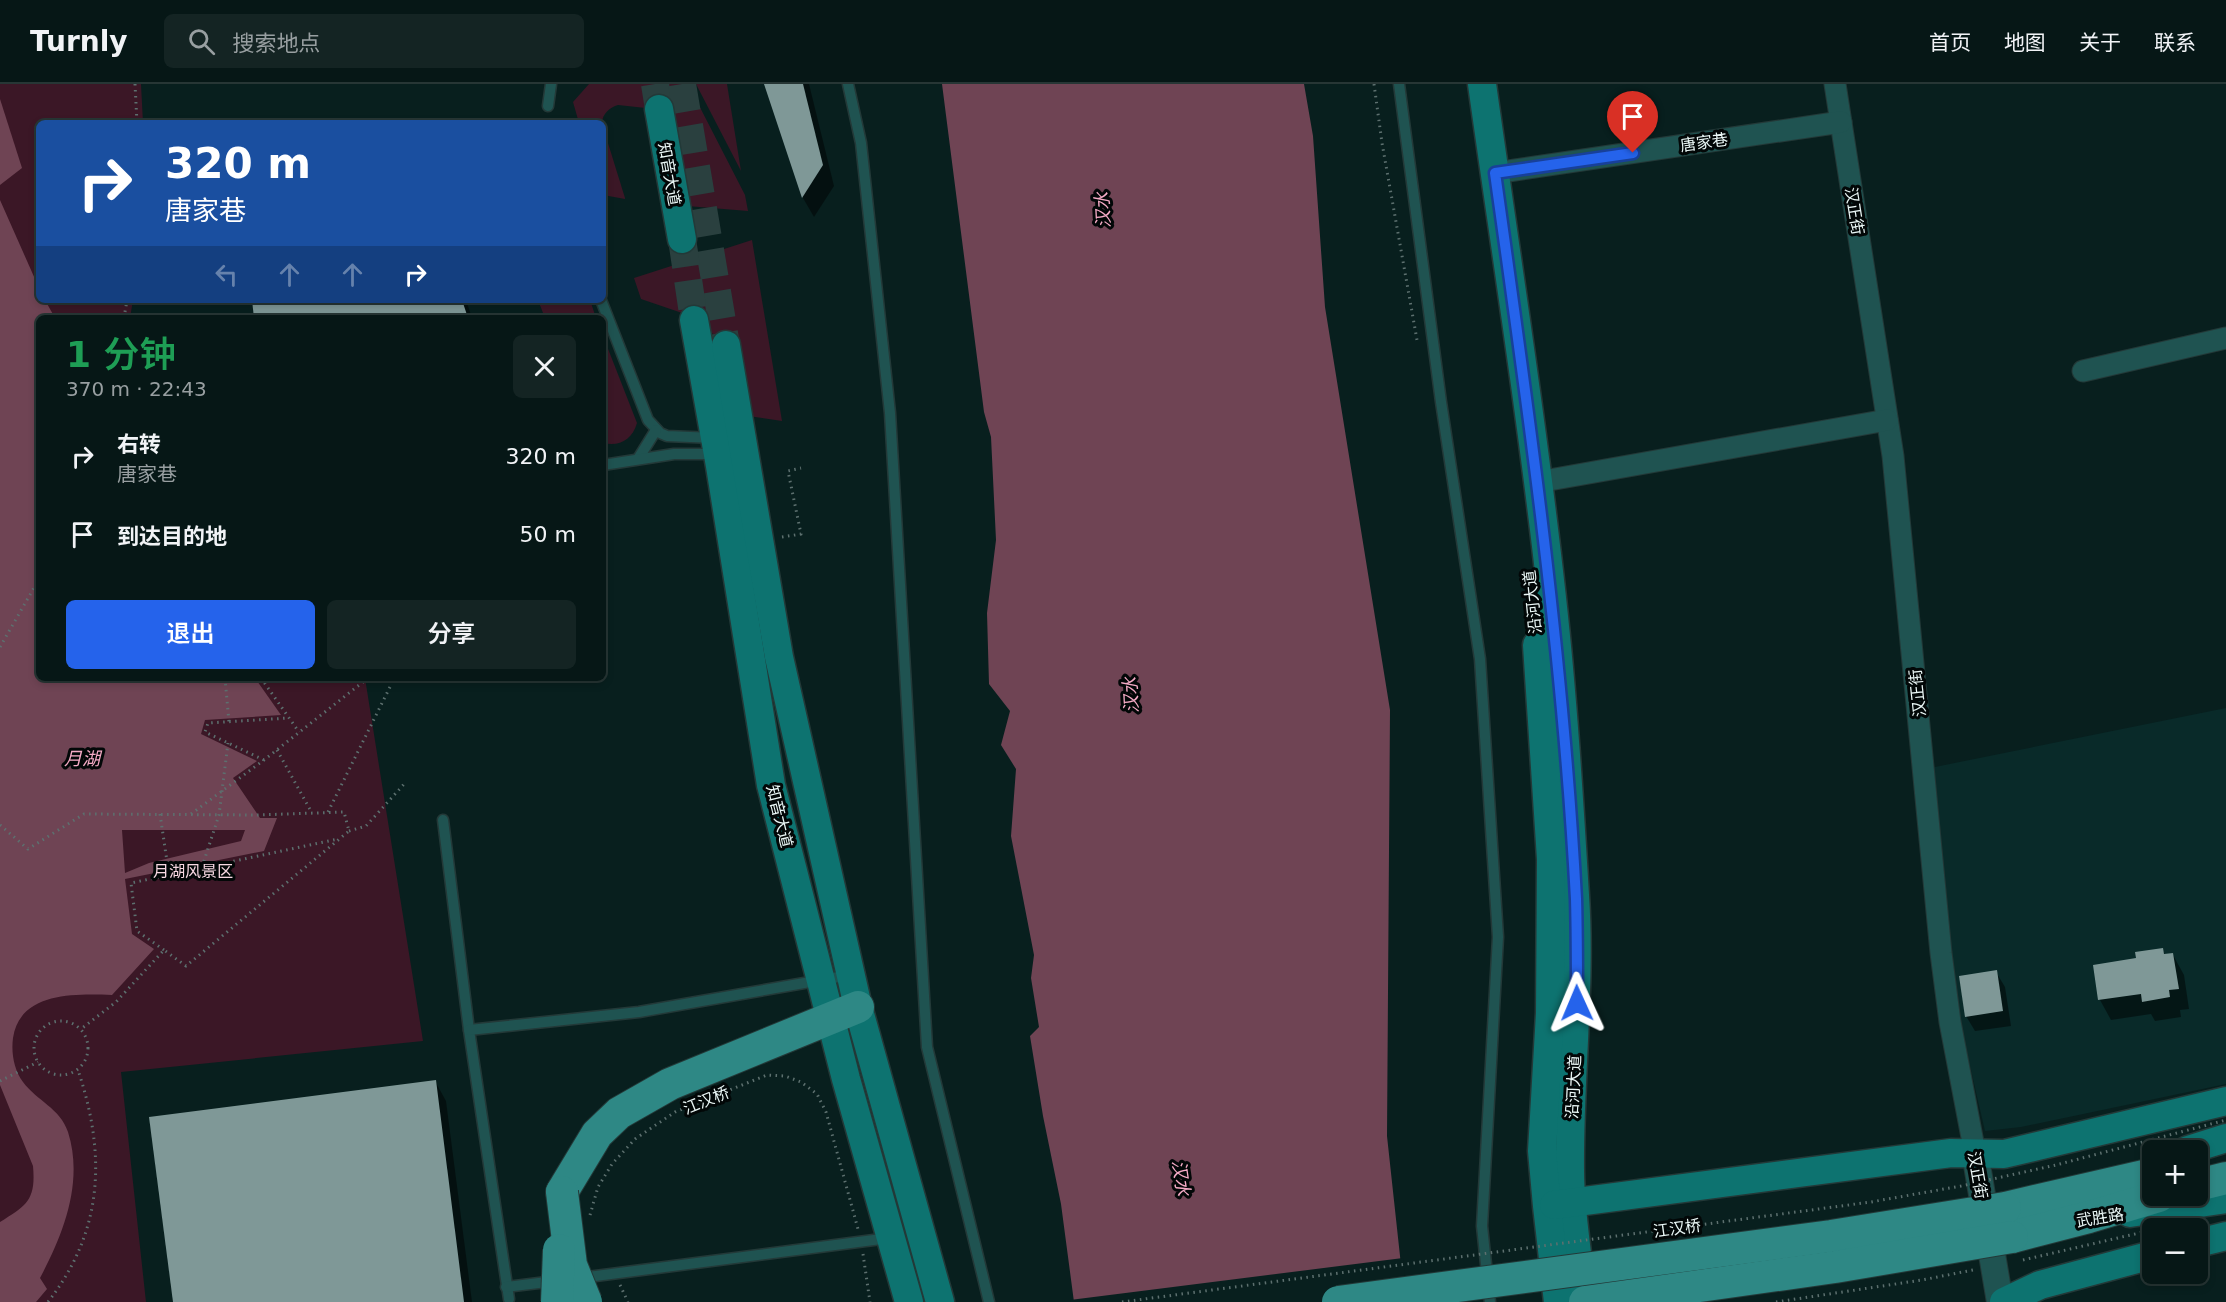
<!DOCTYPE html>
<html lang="zh">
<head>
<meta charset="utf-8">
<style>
  body { margin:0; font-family:"DejaVu Sans","Noto Sans SC",sans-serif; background:#142423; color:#f1f3f6; height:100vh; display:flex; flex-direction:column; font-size:22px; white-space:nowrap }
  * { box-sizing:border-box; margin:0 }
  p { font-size:20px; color:#989fa1 }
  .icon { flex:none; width:33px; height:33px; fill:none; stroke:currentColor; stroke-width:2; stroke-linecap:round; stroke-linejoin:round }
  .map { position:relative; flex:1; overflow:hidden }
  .panel { position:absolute; left:36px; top:231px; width:570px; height:366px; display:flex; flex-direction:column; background:#061716; border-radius:9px; box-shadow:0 3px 9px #0003,0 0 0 2px #273635 }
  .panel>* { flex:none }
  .top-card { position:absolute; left:36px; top:36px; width:570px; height:183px; border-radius:9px; box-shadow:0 3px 9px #0003,0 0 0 2px #273635; background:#1a4fa0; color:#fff; overflow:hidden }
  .tools { position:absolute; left:2142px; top:1056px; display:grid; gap:12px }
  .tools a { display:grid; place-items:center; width:66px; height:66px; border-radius:9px; background:#061716; box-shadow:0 3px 9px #0003,0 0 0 2px #273635; font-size:30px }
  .pin { position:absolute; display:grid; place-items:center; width:51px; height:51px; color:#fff; margin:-62px -26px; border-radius:50% 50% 50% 0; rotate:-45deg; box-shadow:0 0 6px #0007 }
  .pin .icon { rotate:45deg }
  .me { position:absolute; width:66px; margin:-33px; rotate:359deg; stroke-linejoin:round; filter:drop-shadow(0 0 4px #0008) }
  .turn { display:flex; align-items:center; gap:21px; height:126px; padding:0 30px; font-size:27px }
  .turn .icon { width:78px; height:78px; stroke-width:2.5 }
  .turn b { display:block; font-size:42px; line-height:51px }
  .lanes { display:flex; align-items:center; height:57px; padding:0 30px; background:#0003; justify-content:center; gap:30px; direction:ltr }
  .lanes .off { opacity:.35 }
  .round { display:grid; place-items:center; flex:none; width:63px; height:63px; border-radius:9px; background:#142423 }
  .headline { display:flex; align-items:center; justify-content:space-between; height:102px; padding:0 30px }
  h1 { font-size:36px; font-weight:600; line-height:45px; color:#1e9e55 }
  .button { display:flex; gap:12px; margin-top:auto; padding:12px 30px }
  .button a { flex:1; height:69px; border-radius:9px; background:#2563eb; color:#fff; font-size:24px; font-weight:600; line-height:69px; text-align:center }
  .button a+a { background:#142423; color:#f1f3f6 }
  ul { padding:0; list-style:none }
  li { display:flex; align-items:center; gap:18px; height:78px; padding:0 30px }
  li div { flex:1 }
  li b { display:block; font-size:22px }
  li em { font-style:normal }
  header { display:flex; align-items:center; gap:36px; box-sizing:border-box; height:84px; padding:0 30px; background:#061716; border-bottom:2px solid #273635 }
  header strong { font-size:28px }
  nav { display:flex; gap:33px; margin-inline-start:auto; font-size:21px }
  .search { width:420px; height:54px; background:#142423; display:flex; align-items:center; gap:15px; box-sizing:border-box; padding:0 21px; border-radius:9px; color:#989fa1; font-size:22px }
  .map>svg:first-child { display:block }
  .built { fill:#092a29 }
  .green { fill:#3b1726 }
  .water { fill:#6f4454; fill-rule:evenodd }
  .pier { fill:#081f1e }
  .shadow { fill:#0007 }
  .building { fill:#7f9897 }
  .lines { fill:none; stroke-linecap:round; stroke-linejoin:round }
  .secondary-tunnel { stroke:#2a403f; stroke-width:28; stroke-dasharray:28 14; stroke-linecap:butt }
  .service-casing { stroke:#233938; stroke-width:13 }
  .minor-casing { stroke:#233938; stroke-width:23 }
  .tertiary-casing { stroke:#233938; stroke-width:28 }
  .secondary-casing { stroke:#233938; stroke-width:31 }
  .primary-casing { stroke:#233938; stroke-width:34 }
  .path { stroke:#5d706f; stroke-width:3; stroke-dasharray:1.5 4.5; stroke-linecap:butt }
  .service { stroke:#1f5351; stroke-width:10 }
  .minor { stroke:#1f5351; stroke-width:21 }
  .tertiary { stroke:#1f5351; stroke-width:26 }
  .secondary { stroke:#0d7370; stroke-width:28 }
  .primary { stroke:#2e8885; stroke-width:32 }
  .primary-bridge-casing { stroke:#233938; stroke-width:34; stroke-linecap:butt }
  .path-bridge { stroke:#5d706f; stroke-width:3; stroke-dasharray:1.5 4.5; stroke-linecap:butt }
  .primary-bridge { stroke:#2e8885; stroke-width:32 }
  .route-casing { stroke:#184099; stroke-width:15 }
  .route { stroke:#2563eb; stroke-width:10 }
  .labels { text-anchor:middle; stroke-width:6; stroke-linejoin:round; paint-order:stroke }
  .street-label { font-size:16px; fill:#ebf8f7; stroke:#020707 }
  .park-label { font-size:16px; fill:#f7d8e2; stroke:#020707 }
  .water-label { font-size:18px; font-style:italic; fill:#f5abc6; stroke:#020707 }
</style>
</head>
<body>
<header>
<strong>Turnly</strong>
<div class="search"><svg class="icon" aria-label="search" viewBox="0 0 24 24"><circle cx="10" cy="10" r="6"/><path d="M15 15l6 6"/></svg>搜索地点</div>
<nav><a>首页</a><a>地图</a><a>关于</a><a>联系</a></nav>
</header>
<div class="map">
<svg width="2226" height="1218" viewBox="0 0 2226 1218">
  <rect width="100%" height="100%" fill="#081f1e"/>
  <path class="built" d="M2226,624V1000L2021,1043L1985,1047L1960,939L1930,684Z"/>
  <g class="green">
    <path d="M0,0H141L143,39H39V216H133L130,234H39V594H365L423,957L121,988L146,1218H0Z"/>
    <path d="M589,0H688L745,111L748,127L687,122L664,26L618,21C610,23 602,30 602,39H579L573,18Z"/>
    <path d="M696,0H727L741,87Z"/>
    <path d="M603,43L625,114V115L603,111Z"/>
    <path d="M752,156L782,337L748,332L716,252L685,230L641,215L634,194Z"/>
    <path d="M538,216H590L596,234H545Z"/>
    <path d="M603,252L637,339C632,356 619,363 603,359Z"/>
  </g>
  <g class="water">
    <path d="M942,0H1304L1313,52L1325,223L1390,626L1387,1052L1405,1218H1074L1061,1120L1043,1032L1030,952L1039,943L1031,894L1034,871L1011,752L1016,685L1001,661L1010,627L989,600L987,529L996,456L991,353L984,328Z"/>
    <path d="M0,15L22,84L0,101Z"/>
    <path d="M0,116L39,204V216H45L55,234H39V594H255L281,631L205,636L201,650L257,677L233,694L260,734H277L264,767L125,795L132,850L154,865L112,911C77,910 20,907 13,954C11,969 14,986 23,998C37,1017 60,1024 68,1048C84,1098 63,1151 40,1194L47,1205L36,1218H0V1138C27,1121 36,1116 33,1082L0,1001ZM122,746H245L241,757L149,779L125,789Z"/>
  </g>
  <path class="pier" d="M1403,1174L1408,1218H1071L1070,1216Z"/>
  <g class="shadow">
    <path d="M765,0H809L834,102L814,133L803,114Z"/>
    <path d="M255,216H466L472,234H255Z"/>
    <path d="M2162,866L2166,872L2173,871L2184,891L2189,925L2180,926L2181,933L2155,937L2151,930L2111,936L2100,916L2095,882L2138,876Z"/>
    <path d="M1996,888L2005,903L2011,942L1975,947L1966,932Z"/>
    <path d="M435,997L446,1017L472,1218H174Z"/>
  </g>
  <g class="building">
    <path d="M764,0H803L823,81L802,114Z"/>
    <path d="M252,216H462L468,234H254Z"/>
    <path d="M2163,864L2164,870L2173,869L2179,905L2169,906L2170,913L2142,918L2141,910L2098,916L2093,881L2136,874L2135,868Z"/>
    <path d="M1997,886L2003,927L1965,933L1959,892Z"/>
    <path d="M436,996L464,1218H173L149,1033Z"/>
  </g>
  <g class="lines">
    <g class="secondary-tunnel">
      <path d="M655,0L659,25"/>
      <path d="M682,0L726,261"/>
      <path d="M682,155L694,236"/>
    </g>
    <g class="service-casing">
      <g id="service">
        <path d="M848,0L861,59L890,329L927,963L989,1218"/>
        <path d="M1399,0L1441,318L1480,575L1498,853L1482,1142L1490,1218"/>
        <path d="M548,22L551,0"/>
        <path d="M601,216L648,336L660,349L667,352L714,354"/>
        <path d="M638,375L656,346"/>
        <path d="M603,381L674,370H716"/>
        <path d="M443,736L469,946L509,1215"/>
        <path d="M469,946L639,928L850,891"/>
        <path d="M580,1194L889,1154"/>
        <path d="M506,1203L555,1197"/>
      </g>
    </g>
    <g class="minor-casing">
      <g id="minor">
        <path d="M1835,0L1893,372L1941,869L1950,938L1975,1069"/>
        <path d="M1495,89L1841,38"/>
        <path d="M2083,287L2226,254"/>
        <path d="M1538,398L1887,336"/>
      </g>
    </g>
    <g class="tertiary-casing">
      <path id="tertiary" d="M1975,1069L2000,1218"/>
    </g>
    <g class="secondary-casing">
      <g id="secondary">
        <path d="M1482,0C1506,171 1533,342 1552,514C1563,613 1569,712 1575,811C1581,903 1569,994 1570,1086C1570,1126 1577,1167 1582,1207"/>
        <path d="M659,25L682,155"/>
        <path d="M694,236L720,382L771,701L846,995L909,1218"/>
        <path d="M726,261L779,573L858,923L940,1218"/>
        <path d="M1537,561L1551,775L1550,929L1542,1067L1547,1122L1558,1218"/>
        <path d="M2188,1066L2226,1054"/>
        <path d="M1554,1121L1951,1069L2004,1070L2226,1017"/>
        <path d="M2130,1129L2226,1115"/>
        <path d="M2198,1159L2226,1152"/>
        <path d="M2004,1218L2040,1201L2152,1171"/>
      </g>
    </g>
    <g class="primary-casing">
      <g id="primary">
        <path d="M2198,1101L2226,1094"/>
        <path d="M562,1108L597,1050L619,1029L670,1000L858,923"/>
        <path d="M2005,1124L2152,1090"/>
        <path d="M2012,1153L2089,1133L2159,1112"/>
      </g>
    </g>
    <g class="path">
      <path d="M135,0L137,39"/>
      <path d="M1374,0L1382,59L1417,256"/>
      <path d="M124,234L127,216"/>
      <path d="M782,453L801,450L788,387L801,384"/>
      <path d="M0,563L39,495"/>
      <path d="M225,594L229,638"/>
      <path d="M261,594L299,648"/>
      <path d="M277,666L312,729"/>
      <path d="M264,676L205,648L208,639L289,634"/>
      <path d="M328,728L390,603"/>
      <path d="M160,730L169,791"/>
      <path d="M191,730L264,676L368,594"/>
      <path d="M0,741L28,765L84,730L257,731L344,728L349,747L186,882L164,866L116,918L81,945"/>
      <path d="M349,747L366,742L406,698"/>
      <path d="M202,783L219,731L228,659"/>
      <path d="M164,866L137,847L131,799L338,755"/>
      <circle cx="61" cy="964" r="27"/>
      <path d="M0,997L38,978"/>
      <path d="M863,1170L870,1218"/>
      <path d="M620,1201L628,1218"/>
      <path d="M48,1218C104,1146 106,1070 78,986"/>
    </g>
    <use href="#service" class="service"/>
    <use href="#minor" class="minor"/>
    <use href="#tertiary" class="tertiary"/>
    <use href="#secondary" class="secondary"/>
    <use href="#primary" class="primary"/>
    <g class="primary-bridge-casing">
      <g id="primary-bridge">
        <path d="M562,1108L571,1181L586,1218"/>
        <path d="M557,1218L559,1166"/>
        <path d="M1338,1218L1831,1152L2005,1124"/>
        <path d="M1585,1218L1835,1183L2012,1153"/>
      </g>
    </g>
    <g class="path-bridge">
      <path d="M590,1131L598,1103L612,1080L635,1055L675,1028L767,991L785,992L801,998L817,1010L826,1028L858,1145"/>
      <path d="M2023,1176L2152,1146"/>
      <path d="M1122,1218L1871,1118L1961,1102L2056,1081L2226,1036"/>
      <path d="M1776,1218L1922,1196L1973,1186"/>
    </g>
    <use href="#primary-bridge" class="primary-bridge"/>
  </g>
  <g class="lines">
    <g class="route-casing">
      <path id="route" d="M1577,919C1577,884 1577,849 1576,815C1563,571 1529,330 1495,89L1633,69"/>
    </g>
    <use href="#route" class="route"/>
  </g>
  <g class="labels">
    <g class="street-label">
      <text transform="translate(1704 58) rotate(-8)" y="6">唐家巷</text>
      <text transform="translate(670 90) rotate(80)" y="6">知音大道</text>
      <text transform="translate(1855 127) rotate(81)" y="6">汉正街</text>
      <text transform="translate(1532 518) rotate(-96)" y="6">沿河大道</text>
      <text transform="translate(1917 609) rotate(-96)" y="6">汉正街</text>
      <text transform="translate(780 732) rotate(76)" y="6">知音大道</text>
      <text transform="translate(1573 1003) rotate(-87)" y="6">沿河大道</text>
      <text transform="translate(706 1016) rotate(-22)" y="6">江汉桥</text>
      <text transform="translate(1978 1091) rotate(80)" y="6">汉正街</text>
      <text transform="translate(2100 1133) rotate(-9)" y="6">武胜路</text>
      <text transform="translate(1677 1144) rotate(-8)" y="6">江汉桥</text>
    </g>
    <g class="park-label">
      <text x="193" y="793">月湖风景区</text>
    </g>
    <g class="water-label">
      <text transform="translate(1103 126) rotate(-93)" y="6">汉水</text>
      <text transform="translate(1131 611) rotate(-93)" y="6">汉水</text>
      <text x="82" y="681">月湖</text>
      <text transform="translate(1181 1094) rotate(82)" y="6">汉水</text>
    </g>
  </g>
</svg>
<div class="tools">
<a>+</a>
<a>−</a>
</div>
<div class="pin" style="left:1633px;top:69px;background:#d93025"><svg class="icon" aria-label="arrive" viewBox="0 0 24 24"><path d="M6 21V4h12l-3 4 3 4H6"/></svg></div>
<svg class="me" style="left:1577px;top:919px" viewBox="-20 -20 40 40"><path d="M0-17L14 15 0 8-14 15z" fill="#2563eb" stroke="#fff" stroke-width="4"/></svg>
<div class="top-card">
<div class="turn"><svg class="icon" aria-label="right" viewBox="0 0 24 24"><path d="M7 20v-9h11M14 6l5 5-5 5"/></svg><div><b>320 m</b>唐家巷</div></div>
<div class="lanes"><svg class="icon off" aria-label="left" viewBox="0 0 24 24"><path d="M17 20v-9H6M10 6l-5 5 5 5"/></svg><svg class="icon off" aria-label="ahead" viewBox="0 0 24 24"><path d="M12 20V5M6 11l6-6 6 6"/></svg><svg class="icon off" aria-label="ahead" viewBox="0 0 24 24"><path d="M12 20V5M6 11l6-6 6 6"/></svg><svg class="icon" aria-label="right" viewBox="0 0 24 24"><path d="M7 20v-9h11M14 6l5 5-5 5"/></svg></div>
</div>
<section class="panel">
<div class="headline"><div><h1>1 分钟</h1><p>370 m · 22:43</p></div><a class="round"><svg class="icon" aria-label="close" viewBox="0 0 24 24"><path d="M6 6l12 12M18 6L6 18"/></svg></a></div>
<ul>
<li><svg class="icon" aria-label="right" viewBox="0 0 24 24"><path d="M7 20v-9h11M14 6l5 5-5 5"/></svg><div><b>右转</b><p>唐家巷</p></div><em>320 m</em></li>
<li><svg class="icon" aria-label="arrive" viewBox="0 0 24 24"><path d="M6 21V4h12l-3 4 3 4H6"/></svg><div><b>到达目的地</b></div><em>50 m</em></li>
</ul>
<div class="button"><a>退出</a><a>分享</a></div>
</section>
</div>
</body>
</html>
